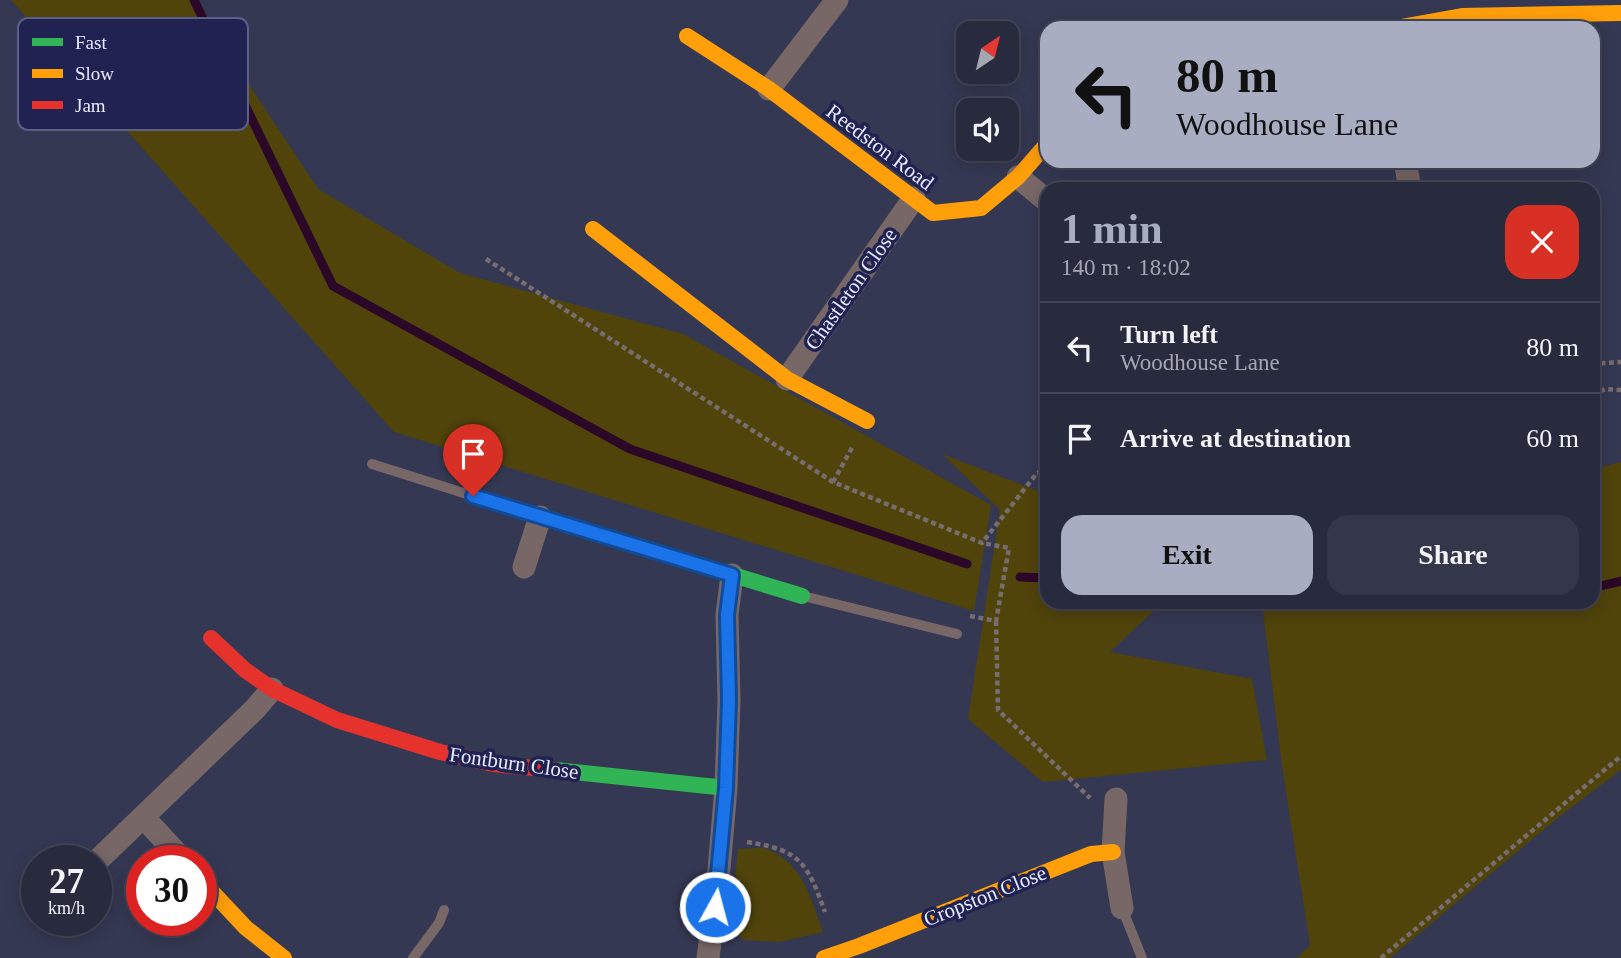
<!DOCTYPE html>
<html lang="en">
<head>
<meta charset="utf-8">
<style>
  body { margin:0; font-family:Georgia,serif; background:#343649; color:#f1f3f6; height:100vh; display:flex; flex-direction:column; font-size:26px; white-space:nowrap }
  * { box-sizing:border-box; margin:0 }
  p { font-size:23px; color:#a5a7b0 }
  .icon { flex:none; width:38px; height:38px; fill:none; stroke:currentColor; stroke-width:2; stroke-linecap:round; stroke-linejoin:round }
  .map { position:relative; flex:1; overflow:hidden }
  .side { position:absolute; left:1040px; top:182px; width:560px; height:427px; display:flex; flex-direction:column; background:#282a3e; border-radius:21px; box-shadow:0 4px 18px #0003,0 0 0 2px #444658 }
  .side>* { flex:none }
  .hud { position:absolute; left:1040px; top:21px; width:560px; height:147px; border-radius:21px; box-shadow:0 4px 18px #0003,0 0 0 2px #444658; background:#a9adc2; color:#111; overflow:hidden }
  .needle { width:46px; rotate:35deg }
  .controls { position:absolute; left:956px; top:21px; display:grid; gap:14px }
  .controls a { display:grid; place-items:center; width:63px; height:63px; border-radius:14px; background:#282a3e; box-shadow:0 4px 18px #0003,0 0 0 2px #444658; font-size:35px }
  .speed { position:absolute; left:21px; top:845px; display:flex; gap:14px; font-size:35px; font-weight:700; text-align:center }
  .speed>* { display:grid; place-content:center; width:91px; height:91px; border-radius:50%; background:#282a3e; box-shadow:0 4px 18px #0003,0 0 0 2px #444658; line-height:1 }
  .speed small { font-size:18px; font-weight:400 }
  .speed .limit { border:10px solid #d22; background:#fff; color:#111 }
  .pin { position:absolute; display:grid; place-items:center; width:60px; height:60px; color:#fff; margin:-72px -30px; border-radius:50% 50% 50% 0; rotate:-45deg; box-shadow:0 0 7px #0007 }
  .pin .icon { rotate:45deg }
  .me { position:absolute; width:77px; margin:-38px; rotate:7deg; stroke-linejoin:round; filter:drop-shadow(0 0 5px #0008) }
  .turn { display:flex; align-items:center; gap:24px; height:147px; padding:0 21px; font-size:32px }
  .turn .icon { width:91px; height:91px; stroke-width:2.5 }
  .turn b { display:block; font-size:49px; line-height:60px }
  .round { display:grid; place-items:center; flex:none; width:74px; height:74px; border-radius:21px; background:#343649 }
  .head { display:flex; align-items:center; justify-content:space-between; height:119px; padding:0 21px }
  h1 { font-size:42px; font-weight:600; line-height:52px; color:#a9adc2 }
  .action { display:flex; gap:14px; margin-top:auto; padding:14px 21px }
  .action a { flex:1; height:80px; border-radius:21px; background:#a9adc2; color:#111; font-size:28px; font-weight:600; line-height:80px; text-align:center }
  .action a+a { background:#343649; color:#f1f3f6 }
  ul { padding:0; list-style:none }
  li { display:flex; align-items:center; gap:21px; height:91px; padding:0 21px; border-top:2px solid #444658 }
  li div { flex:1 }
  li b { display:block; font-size:26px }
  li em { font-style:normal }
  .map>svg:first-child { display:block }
  .green { fill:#50440b }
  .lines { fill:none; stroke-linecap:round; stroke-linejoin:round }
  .stream { stroke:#2c0828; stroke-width:9 }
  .path { stroke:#776d71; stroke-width:4.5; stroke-dasharray:5 3.5; stroke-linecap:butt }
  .lane { stroke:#786767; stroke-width:10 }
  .street { stroke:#786767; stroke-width:23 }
  .fast { stroke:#30b455; stroke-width:16 }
  .slow { stroke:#ff9f0a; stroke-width:16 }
  .jam { stroke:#e5322d; stroke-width:16 }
  .route-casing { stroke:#114b97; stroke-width:18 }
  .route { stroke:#1a73e8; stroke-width:12 }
  .labels { text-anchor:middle; stroke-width:7; stroke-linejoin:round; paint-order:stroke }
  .street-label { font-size:21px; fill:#e8ecfe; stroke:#202352 }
  .key { fill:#202352; stroke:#5c5f86; stroke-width:2 }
  .key-label { font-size:19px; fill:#e8ecfe }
</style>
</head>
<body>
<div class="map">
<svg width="1621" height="958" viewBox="0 0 1621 958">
  <rect width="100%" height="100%" fill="#353852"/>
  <g class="green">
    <path d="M11,0H193L318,189L460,273L683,334L991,505L974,611L394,432Z"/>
    <path d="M942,454L1046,494V602H1163L1110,652L1252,679L1267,760L1043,782L968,719L1000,510Z"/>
    <path d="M1621,462V770L1560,816L1390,958H1297L1310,945L1282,766L1262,602H1592L1593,469Z"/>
    <path d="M738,849C747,849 758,847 766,849C802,861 812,901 823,932L779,942L744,940L732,930V912Z"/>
  </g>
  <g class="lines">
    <g class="stream">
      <path d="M194,0L333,286L630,449L967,564"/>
      <path d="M1020,577L1046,578"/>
      <path d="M1592,588L1621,581"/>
    </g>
    <g class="path">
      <path d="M486,259L833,482L982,543L1037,473L1046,474"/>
      <path d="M1592,364L1621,362"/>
      <path d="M1592,394L1606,389L1621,390"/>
      <path d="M1038,473L1046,465"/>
      <path d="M833,482L853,446"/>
      <path d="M970,616L996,621L1009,548L982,543"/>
      <path d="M996,621L998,710L1090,798"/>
      <path d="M747,842C801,850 807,863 825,912"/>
      <path d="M1381,958L1621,756"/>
    </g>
    <g class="lane">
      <path d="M372,464L470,495"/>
      <path d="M803,596L957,634"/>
      <path d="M1122,908L1142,958"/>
      <path d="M413,958L439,923L444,910"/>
    </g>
    <g class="street">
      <path d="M769,89L837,0"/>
      <path d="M1405,161L1410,189"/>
      <path d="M1018,177L1046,200"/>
      <path d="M787,379L914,198"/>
      <path d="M524,567L540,517"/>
      <path d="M1116,799L1113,852L1122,908"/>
      <path d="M144,818L184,861"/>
      <path d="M96,862L255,709L272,689"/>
      <path d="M708,958L718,881L726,788L729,700L727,615L732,575"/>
    </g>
    <g class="fast">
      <path d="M473,496L802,596"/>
      <path d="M555,770L726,788"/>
    </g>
    <g class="slow">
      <path d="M1395,28L1462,16L1621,13"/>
      <path d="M687,36L769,89L933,213L981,208L1018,177L1046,145"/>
      <path d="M593,229L787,379L867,421"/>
      <path d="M201,880L246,928L284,958"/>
      <path d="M824,958L859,946L1091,854L1113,852"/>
    </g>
    <path class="jam" d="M211,638L245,670L272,689L337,720L440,752L493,764L555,770"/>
  </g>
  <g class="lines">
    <g class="route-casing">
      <path id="route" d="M473,496L732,575L727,615L729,700L726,788L715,907"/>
    </g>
    <use href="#route" class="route"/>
  </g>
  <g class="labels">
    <g class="street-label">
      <text transform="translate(880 147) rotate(37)" y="7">Reedston Road</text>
      <text transform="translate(851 289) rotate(-55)" y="7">Chastleton Close</text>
      <text transform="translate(514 763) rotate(8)" y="7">Fontburn Close</text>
      <text transform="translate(985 896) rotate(-22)" y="7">Cropston Close</text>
    </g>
  </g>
  <rect x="18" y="18" width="230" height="112" rx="10" class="key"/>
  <rect x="32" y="38" width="31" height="8" fill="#30b455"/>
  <rect x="32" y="69" width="31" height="9" fill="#ff9f0a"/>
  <rect x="32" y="101" width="31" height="8" fill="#e5322d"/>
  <g class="key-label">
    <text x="75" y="49">Fast</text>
    <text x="75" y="80">Slow</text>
    <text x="75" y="112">Jam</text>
  </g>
</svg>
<div class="controls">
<a><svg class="needle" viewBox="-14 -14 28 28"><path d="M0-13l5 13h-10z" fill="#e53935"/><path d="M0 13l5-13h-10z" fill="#a5a7b0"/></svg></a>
<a><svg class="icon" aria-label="sound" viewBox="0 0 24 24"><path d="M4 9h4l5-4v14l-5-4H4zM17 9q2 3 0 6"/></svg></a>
</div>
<div class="speed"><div>27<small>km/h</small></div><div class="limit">30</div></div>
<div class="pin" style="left:473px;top:496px;background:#d93025"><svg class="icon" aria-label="arrive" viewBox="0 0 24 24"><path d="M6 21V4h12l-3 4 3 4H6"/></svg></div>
<svg class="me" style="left:715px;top:907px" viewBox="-20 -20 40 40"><circle r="17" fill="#1a73e8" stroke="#fff" stroke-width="3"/><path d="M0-11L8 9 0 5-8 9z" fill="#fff"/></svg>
<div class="hud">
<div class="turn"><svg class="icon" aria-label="left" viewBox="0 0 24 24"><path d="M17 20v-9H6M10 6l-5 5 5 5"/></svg><div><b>80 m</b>Woodhouse Lane</div></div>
</div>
<section class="side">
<div class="head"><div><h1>1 min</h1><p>140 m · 18:02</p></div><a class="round" style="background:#d93025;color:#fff"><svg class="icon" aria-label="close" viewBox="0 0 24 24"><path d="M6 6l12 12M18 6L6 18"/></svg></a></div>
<ul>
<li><svg class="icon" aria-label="left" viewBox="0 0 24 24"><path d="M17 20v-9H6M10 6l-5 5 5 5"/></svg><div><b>Turn left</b><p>Woodhouse Lane</p></div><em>80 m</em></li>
<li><svg class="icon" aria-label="arrive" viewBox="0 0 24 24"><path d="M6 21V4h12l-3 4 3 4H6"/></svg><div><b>Arrive at destination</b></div><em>60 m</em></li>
</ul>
<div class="action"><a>Exit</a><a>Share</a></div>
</section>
</div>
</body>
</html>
